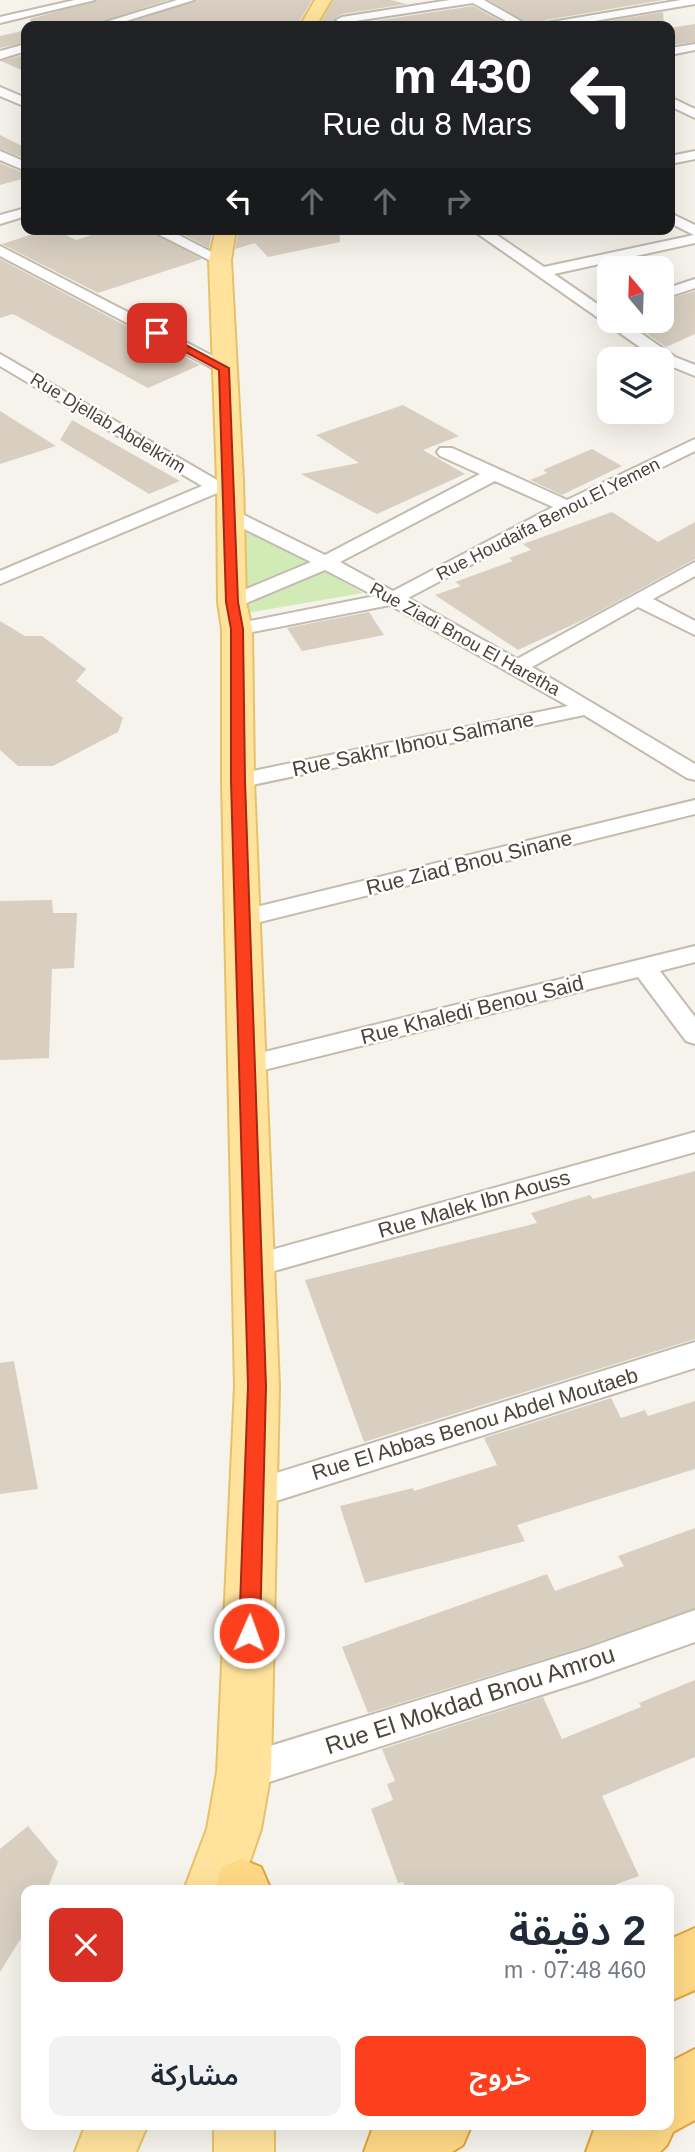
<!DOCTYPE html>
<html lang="ar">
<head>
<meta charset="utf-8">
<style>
  body { margin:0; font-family:Arial,"Noto Sans Arabic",sans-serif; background:#f2f2f3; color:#1f2937; direction:rtl; height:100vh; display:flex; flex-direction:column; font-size:26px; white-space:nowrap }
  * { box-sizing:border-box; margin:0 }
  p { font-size:23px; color:#747a83 }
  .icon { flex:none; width:38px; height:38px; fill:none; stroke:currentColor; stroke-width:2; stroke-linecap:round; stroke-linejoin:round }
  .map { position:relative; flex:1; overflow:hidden; direction:ltr }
  .sheet { position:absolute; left:21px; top:1885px; width:653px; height:245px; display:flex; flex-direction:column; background:#fff; border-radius:14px; box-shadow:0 7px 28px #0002; direction:rtl }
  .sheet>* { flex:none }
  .top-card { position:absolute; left:21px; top:21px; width:654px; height:214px; border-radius:14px; box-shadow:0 7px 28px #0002; direction:rtl; background:#202124; color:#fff; overflow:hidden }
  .needle { width:46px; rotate:341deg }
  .buttons { position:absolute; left:597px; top:256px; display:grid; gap:14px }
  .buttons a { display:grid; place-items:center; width:77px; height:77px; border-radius:14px; background:#fff; box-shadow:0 7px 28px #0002; font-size:35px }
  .pin { position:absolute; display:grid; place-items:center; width:60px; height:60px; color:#fff; margin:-30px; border-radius:14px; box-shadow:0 4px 10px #0006 }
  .me { position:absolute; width:77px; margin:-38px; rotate:2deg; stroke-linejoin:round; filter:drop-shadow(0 0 5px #0008) }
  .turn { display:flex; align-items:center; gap:24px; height:147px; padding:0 28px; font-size:32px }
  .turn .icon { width:91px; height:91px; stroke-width:2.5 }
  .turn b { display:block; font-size:49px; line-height:60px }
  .lanes { display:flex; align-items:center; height:66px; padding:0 28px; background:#0003; justify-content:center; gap:35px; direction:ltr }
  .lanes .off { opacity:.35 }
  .round { display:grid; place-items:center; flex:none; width:74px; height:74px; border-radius:14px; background:#f2f2f3 }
  .head { display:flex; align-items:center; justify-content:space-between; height:119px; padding:0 28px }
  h1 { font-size:42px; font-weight:600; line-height:52px }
  .button { display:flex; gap:14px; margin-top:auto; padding:14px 28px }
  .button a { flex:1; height:80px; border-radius:14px; background:#fc3f1d; color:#fff; font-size:28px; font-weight:600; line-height:80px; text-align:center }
  .button a+a { background:#f2f2f3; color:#1f2937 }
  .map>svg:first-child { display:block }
  .green { fill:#d2eab5 }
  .building { fill:#d8cfc1 }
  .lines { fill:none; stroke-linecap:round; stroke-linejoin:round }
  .minor-casing { stroke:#c2bbae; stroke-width:4 }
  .primary-casing { stroke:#e6c16a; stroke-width:4 }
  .trunk-casing { stroke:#e0a43c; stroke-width:4 }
  .minor { fill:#fff; fill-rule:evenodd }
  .primary { fill:#ffe39c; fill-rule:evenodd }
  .trunk { fill:#ffd985; fill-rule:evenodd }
  .route { fill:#fc3f1d; stroke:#a42913; stroke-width:2 }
  .labels { text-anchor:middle; stroke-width:5; stroke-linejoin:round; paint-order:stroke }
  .far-street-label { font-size:18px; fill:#4b4439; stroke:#fff }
  .street-label { font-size:21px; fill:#4b4439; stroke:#fff }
  .near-street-label { font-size:24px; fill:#4b4439; stroke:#fff }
</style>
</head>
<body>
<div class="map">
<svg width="695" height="2152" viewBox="0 0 695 2152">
  <rect width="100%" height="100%" fill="#f6f3ec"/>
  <path class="green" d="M244,526L363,593L246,613Z"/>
  <g class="building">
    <path d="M98,0H168L90,26H31L30,19Z"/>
    <path d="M197,0H312L297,26H118Z"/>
    <path d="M333,0H391L407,4L342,14L334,19L342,26L473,6L510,26H319Z"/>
    <path d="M489,0H663L546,20L538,26H531Z"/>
    <path d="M663,12L664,26H579Z"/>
    <path d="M695,24V42L670,45V28Z"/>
    <path d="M26,30V42L0,48V36Z"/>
    <path d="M26,54V72L1,61Z"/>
    <path d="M0,135L26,148V159L0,149Z"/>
    <path d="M0,163L26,174V178L0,185Z"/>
    <path d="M48,229H54L76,240L110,229H146L202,259L98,293L2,244Z"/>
    <path d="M173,229H213L209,248Z"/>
    <path d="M239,229H339L340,242L268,257L255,243L235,249Z"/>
    <path d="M0,259L200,365L148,388L13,314L0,318Z"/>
    <path d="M695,291V334L666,347L627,320H662V301Z"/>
    <path d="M403,405L459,436L423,450L465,474L377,514L301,474L359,463L316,435Z"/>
    <path d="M0,411L56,446L0,464Z"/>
    <path d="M72,420L180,481L149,494L60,440Z"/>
    <path d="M592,449L622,466L562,495L530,480L547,473L543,470Z"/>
    <path d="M612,512L658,542L695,522V559L587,618L518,650L435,595L461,586L455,582L513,561L509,558L531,550L523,544Z"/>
    <path d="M369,612L384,635L302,651L287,628Z"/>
    <path d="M0,621L25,636H42L86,669L76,681L123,718L118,732L53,766H18L0,750Z"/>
    <path d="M52,900L53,913H77L74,968L52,969L49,1058L0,1060V901Z"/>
    <path d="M695,1171V1339L364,1442L305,1280L537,1223L531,1213L590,1195L593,1199Z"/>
    <path d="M14,1361L38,1489L0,1494V1363Z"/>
    <path d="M611,1398L621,1418L645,1410L648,1416L695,1401V1469L517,1525L525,1541L365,1583L340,1506L413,1488L414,1491L497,1465L484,1438Z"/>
    <path d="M695,1528V1608L587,1646L368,1713L342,1647L547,1574L555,1591L624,1566L618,1556Z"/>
    <path d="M695,1680V1757L602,1796L639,1876L601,1890H406L403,1882L398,1883L371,1809L393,1800L387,1784L395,1781L382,1749L543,1697L562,1739L641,1707L639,1703Z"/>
    <path d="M28,1826L58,1862L47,1890H26V1930L0,1972V1849Z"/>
  </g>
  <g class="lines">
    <g class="minor-casing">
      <g id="minor">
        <path d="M75,0H95L0,23V17Z"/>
        <path d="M177,0H194L110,26H93Z"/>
        <path d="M450,0H484L529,26H515L473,3L342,23L336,20L342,17Z"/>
        <path d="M681,0H695V4L565,26H540L546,23Z"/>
        <path d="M26,44V51L0,59V51Z"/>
        <path d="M695,44V50L670,55V48Z"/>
        <path d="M0,87L26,98V107L0,96Z"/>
        <path d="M670,97L695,109V118L670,106Z"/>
        <path d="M0,151L26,162V171L0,160Z"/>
        <path d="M695,151V159L670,164V156Z"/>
        <path d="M26,208V216L0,224V215Z"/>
        <path d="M670,213L695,225V243L554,274L609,312V320H622L675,357L695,365V376L663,363L662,359H657L471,229H488L544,267L694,235L670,223Z"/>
        <path d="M148,229H167L227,260L220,264L215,263Z"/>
        <path d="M0,246L230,365L232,368L224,373L218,371L0,256Z"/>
        <path d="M695,279V288L662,299V290Z"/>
        <path d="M0,354L217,480L227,477L236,482L222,491L0,584V571L202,486L0,366Z"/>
        <path d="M695,439V451L573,511L408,598L517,659L695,562V576L653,599L695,621V635L638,607L532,667L695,764V780L687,778L584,715L238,788L230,786L227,781L230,776L238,774L568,706L390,605L237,635L230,633L227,629L230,625L375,596L325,570L239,606H225L222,602L225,598L311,562L224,519L221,515L224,511H236L325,555L480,474L440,456L437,452L440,448H452L567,500ZM495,481L553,507L393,591L340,562Z"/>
        <path d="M695,800V814L244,926L236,924L232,918L236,912L244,910Z"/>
        <path d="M695,946V962L660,971L695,1017V1044L686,1041L638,977L248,1074L239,1072L235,1065L239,1058L248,1056Z"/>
        <path d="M695,1132V1152L253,1277L243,1274L239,1266L243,1258L253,1255Z"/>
        <path d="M695,1342V1368L254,1508L243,1504L238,1494L243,1484L254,1480Z"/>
        <path d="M695,1610V1642L588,1680L244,1790L231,1785L226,1772L231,1759L244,1754L588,1648Z"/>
      </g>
    </g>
    <g class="primary-casing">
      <g id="primary">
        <path d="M315,0H331L316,26H300Z"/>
        <path d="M216,229H236L231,260L243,481L246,602L252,629L254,781L279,1386L271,1772L261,1829L240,1890H184L207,1829L217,1772L235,1386L222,781V629L218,602L217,481L209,260Z"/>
        <path d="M86,2124H148L136,2152H75Z"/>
        <rect x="214" y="2124" width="60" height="28"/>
      </g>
    </g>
    <g class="trunk-casing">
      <g id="trunk">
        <path d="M241,1859L261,1867L271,1890H215L221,1867Z"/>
        <path d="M695,1928V1990L668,2002V1940Z"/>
        <path d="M695,2049V2120L673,2132L667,2145L660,2152H586L594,2130L601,2124H668V2063Z"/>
        <path d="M383,2124H472L463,2145L452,2152H364L372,2130Z"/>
      </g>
    </g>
    <use href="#minor" class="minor"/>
    <use href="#primary" class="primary"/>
    <use href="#trunk" class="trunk"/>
  </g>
  <path class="route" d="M154,331H160L229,368L238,602L243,629L245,781L266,1386L260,1633L257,1640L249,1643L242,1640L239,1633L248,1386L231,781V629L226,602L219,370L154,335Z"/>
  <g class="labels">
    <g class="far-street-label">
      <text transform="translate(108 423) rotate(31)" y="6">Rue Djellab Abdelkrim</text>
      <text transform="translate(548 519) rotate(-27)" y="6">Rue Houdaifa Benou El Yemen</text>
      <text transform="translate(465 639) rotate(29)" y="6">Rue Ziadi Bnou El Haretha</text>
    </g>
    <g class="street-label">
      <text transform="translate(413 744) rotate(-12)" y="7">Rue Sakhr Ibnou Salmane</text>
      <text transform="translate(469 863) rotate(-14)" y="7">Rue Ziad Bnou Sinane</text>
      <text transform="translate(472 1010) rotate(-14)" y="7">Rue Khaledi Benou Said</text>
      <text transform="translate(474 1204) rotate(-16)" y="7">Rue Malek Ibn Aouss</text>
      <text transform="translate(475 1424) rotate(-17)" y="7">Rue El Abbas Benou Abdel Moutaeb</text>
    </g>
    <g class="near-street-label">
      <text transform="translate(470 1700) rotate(-18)" y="8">Rue El Mokdad Bnou Amrou</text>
    </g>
  </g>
</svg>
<div class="buttons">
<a><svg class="needle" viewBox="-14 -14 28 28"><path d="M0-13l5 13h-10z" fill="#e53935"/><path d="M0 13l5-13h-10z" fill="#747a83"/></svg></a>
<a><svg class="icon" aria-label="layers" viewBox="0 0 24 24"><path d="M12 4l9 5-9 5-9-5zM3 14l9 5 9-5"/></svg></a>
</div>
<div class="pin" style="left:157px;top:333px;background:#d93025"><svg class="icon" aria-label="arrive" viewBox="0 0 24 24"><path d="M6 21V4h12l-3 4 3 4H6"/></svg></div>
<svg class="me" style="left:249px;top:1633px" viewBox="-20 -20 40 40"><circle r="17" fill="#fc3f1d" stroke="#fff" stroke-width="3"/><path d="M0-11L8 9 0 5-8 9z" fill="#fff"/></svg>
<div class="top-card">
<div class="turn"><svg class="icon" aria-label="left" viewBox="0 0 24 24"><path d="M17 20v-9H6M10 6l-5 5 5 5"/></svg><div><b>430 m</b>Rue du 8 Mars</div></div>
<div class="lanes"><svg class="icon" aria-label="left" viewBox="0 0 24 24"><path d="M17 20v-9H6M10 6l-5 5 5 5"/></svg><svg class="icon off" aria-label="ahead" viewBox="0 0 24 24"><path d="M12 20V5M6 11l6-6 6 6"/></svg><svg class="icon off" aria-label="ahead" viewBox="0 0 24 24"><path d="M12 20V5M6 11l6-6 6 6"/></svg><svg class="icon off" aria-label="right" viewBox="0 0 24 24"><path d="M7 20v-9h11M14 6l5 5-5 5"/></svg></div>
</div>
<section class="sheet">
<div class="head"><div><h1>2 دقيقة</h1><p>460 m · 07:48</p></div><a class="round" style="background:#d93025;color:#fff"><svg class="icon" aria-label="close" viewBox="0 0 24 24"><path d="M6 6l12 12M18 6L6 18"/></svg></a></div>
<div class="button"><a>خروج</a><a>مشاركة</a></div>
</section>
</div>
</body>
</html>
